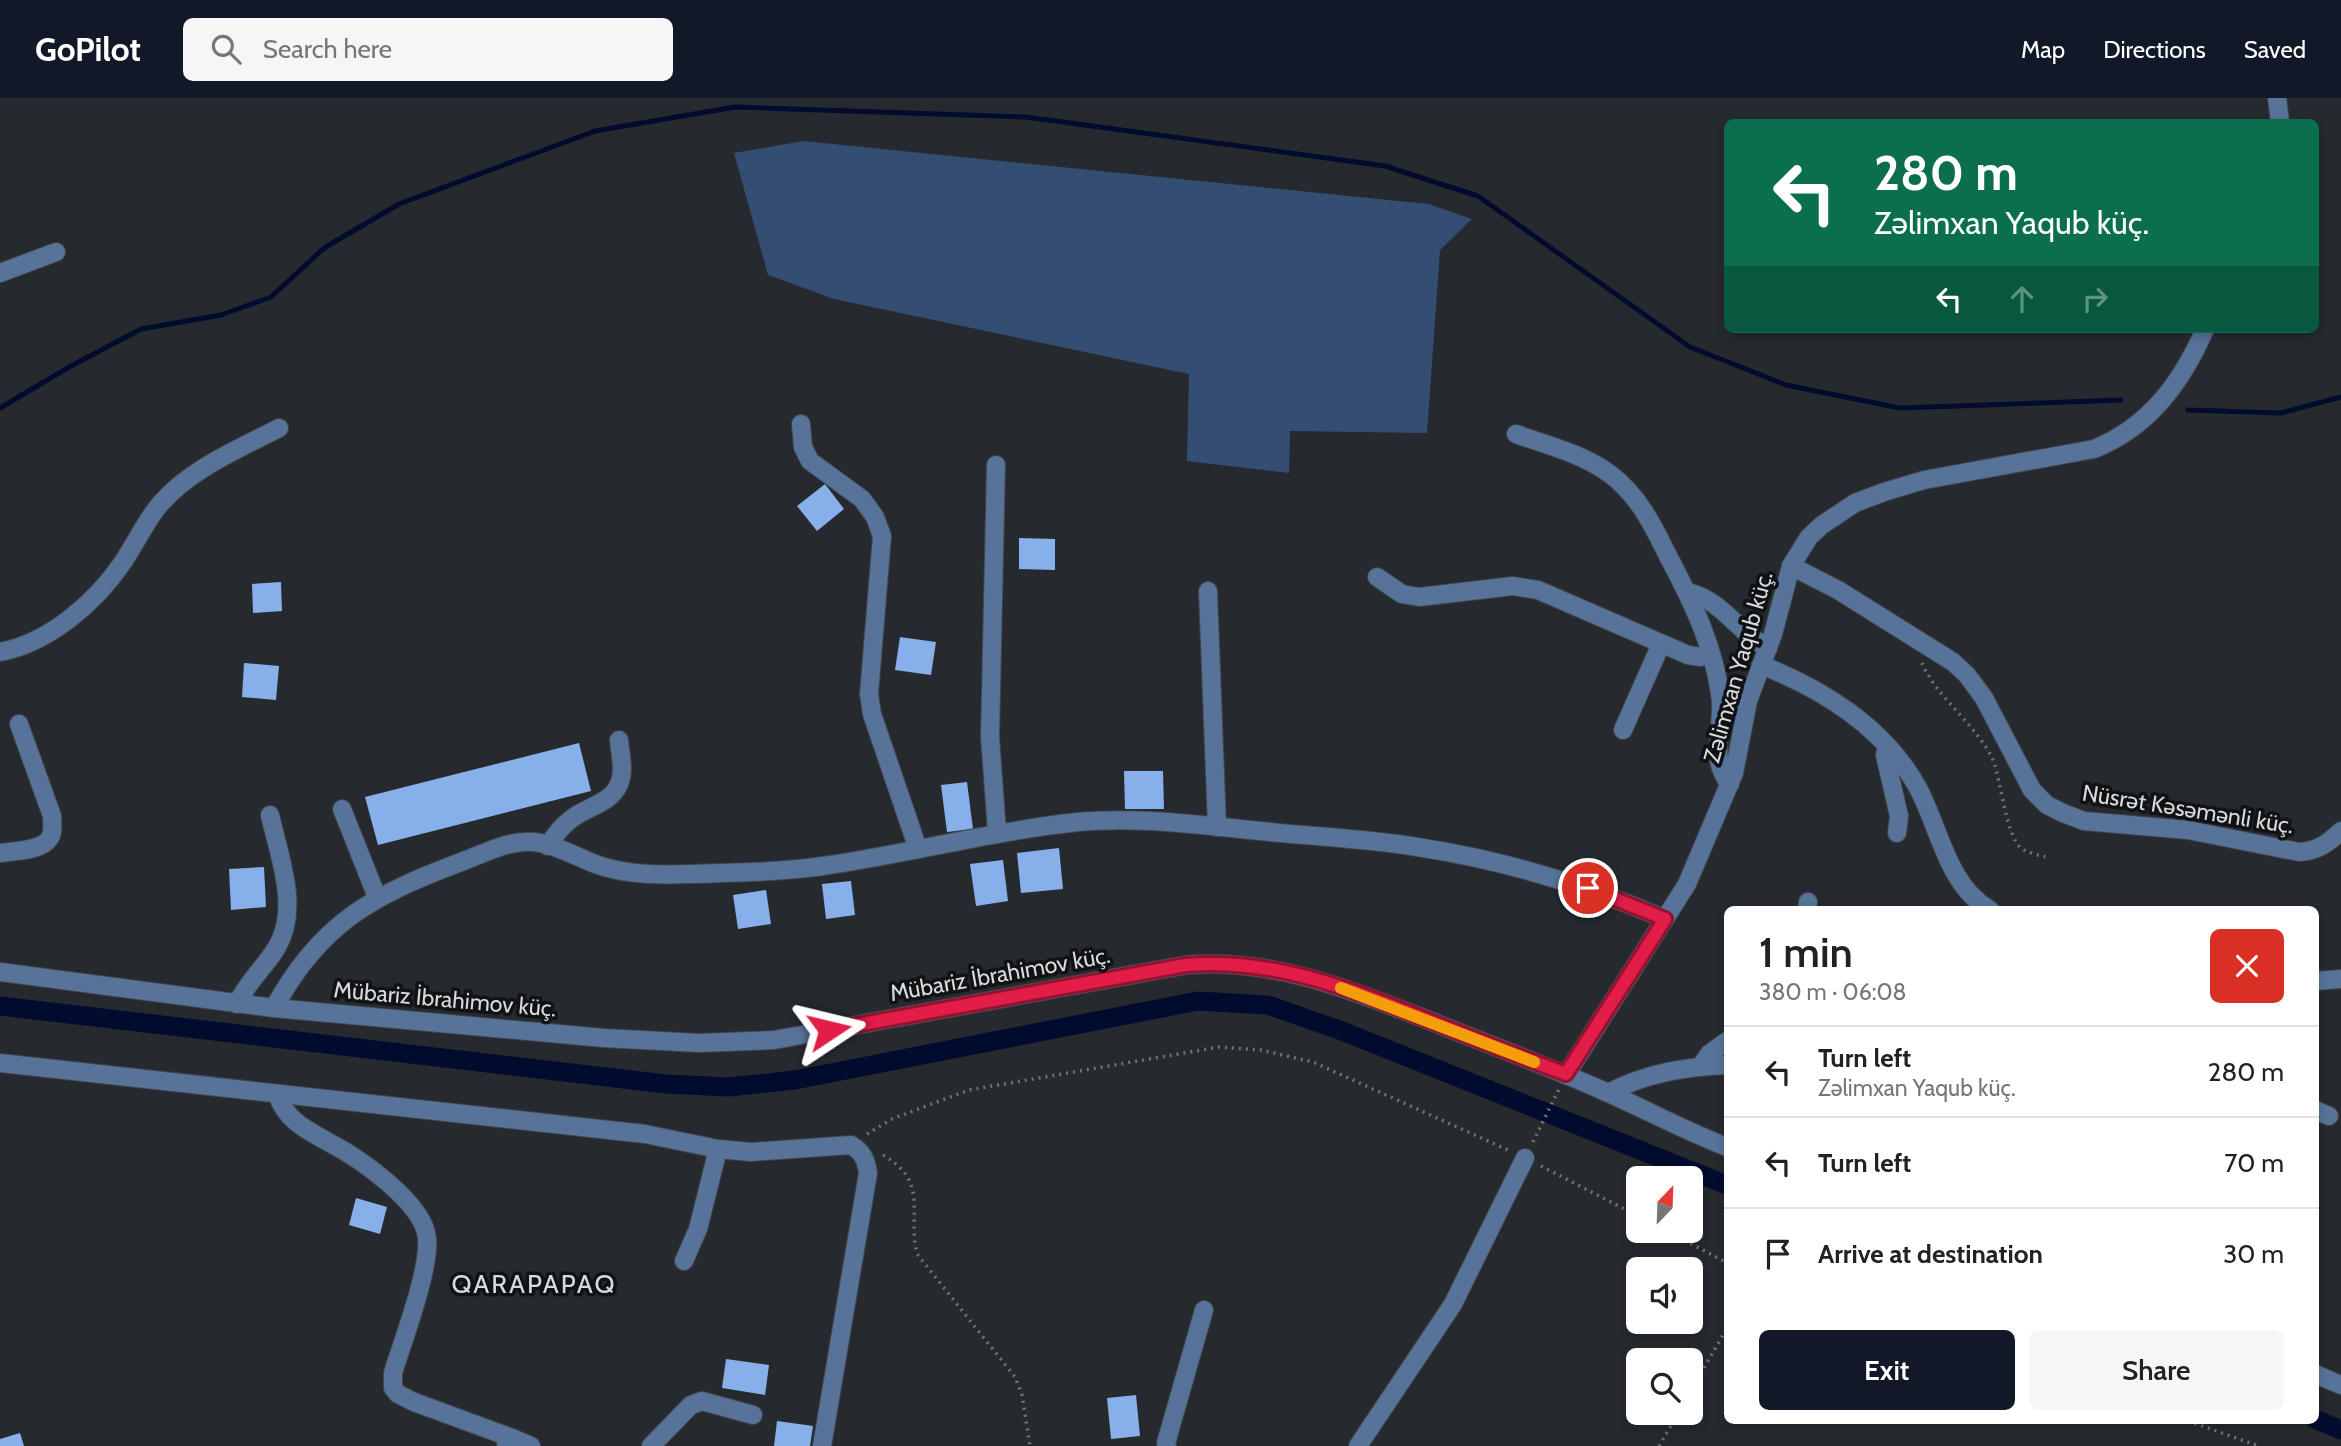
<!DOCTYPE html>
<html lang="en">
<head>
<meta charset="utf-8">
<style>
  body { margin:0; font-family:Cabin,sans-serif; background:#f6f6f6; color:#222; height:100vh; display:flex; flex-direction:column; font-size:26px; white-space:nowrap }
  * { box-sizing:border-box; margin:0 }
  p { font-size:23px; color:#767676 }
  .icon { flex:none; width:38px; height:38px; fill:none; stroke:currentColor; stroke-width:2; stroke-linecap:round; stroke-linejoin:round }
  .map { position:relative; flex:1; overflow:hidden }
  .panel { position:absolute; left:1724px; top:808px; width:595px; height:518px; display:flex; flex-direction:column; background:#fff; border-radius:10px; box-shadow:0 4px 10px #0003 }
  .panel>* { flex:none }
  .banner { position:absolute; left:1724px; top:21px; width:595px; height:214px; border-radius:10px; box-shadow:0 4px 10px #0003; background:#0b6e4f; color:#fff; overflow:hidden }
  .needle { width:46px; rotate:23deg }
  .tools { position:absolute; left:1626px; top:1068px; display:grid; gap:14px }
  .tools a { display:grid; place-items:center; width:77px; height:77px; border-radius:10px; background:#fff; box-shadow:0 4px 10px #0003; font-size:35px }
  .pin { position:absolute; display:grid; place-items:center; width:60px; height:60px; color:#fff; margin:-30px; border:4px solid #fff; border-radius:50%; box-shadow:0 2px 7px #0007 }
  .me { position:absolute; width:77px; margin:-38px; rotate:80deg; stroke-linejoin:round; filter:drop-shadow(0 0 5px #0008) }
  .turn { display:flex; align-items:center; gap:24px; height:147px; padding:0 35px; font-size:32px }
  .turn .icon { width:91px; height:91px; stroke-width:2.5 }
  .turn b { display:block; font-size:49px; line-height:60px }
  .lanes { display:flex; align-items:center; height:66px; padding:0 35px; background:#0003; justify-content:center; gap:35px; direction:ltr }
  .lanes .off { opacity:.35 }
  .round { display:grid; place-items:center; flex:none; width:74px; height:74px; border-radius:10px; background:#f6f6f6 }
  .headline { display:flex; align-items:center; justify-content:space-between; height:119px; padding:0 35px }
  h1 { font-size:42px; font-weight:600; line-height:52px }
  .cta { display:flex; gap:14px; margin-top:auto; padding:14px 35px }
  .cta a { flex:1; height:80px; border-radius:10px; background:#111827; color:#fff; font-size:28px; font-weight:600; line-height:80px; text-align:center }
  .cta a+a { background:#f6f6f6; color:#222 }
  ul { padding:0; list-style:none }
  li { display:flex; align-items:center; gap:21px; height:91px; padding:0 35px; border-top:2px solid #e0e0e0 }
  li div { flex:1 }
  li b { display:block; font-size:26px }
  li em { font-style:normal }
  header { display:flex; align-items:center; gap:42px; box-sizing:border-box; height:98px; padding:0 35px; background:#111827; color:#fff }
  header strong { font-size:33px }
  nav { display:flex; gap:38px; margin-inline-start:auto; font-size:24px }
  .search { width:490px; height:63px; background:#f6f6f6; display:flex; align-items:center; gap:18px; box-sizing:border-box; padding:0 24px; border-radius:10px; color:#767676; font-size:26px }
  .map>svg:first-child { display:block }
  .green { fill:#344e73 }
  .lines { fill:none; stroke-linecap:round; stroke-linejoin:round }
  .stream { stroke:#000b2e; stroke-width:5 }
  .canal { stroke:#000b2e; stroke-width:19 }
  .building { fill:#87b0eb }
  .minor-casing { stroke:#42464b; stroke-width:20 }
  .path { stroke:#707478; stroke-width:3.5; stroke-dasharray:2 5; stroke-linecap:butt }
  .minor { stroke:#57739a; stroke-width:18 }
  .route-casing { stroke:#92132f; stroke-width:18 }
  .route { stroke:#e11d48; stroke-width:12 }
  .slow { stroke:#f59e0b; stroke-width:12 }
  .labels { text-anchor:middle; stroke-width:7; stroke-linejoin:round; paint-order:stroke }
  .street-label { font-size:23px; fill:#d8dade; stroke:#101214 }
  .quarter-label { font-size:26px; letter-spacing:2px; fill:#d5dae1; stroke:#101214 }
</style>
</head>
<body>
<header>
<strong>GoPilot</strong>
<div class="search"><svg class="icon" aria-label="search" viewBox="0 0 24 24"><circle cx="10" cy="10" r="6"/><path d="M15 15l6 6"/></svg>Search here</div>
<nav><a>Map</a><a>Directions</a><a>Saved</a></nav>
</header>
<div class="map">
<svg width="2341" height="1348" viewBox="0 0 2341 1348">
  <rect width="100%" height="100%" fill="#262a2f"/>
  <path class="green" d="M803,43L1428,106L1472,121L1440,152L1427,335L1290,333L1289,375L1187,363L1189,276L834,201L768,177L734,55Z"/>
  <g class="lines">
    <g class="stream">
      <path d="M0,310L71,268L141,231L221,217L271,199L324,150L399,106L595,33L735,9L1026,19L1385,68L1478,98L1690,249L1786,287L1900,310L2121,302"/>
      <path d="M2188,312L2281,315L2341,299"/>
    </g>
    <g class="canal">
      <path d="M0,908L666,986L729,989L795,982L1198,903L1268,907L1342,933L1727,1087"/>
      <path d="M2315,1321L2341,1332"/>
    </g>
  </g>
  <g class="building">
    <path d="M825,386L844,411L817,433L797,408Z"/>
    <path d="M1019,440L1055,441V472L1019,471Z"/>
    <path d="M281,484L282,513L253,515L252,486Z"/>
    <path d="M900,539L936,544L931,577L895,572Z"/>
    <path d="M244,565L279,568L276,602L242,599Z"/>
    <path d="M579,645L591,693L378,747L365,699Z"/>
    <path d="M1124,673H1163L1164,711H1125Z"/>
    <path d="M967,684L973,731L947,734L941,687Z"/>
    <path d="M1059,750L1063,791L1021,795L1017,755Z"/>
    <path d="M1003,762L1008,803L976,808L970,766Z"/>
    <path d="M264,769L266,809L231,812L229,771Z"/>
    <path d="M851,783L855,817L826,821L822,786Z"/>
    <path d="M766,792L771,826L738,831L733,797Z"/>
    <path d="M356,1100L387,1109L380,1136L349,1127Z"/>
    <path d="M726,1261L769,1267L765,1297L722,1290Z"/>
    <path d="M1136,1297L1140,1338L1111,1341L1107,1300Z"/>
    <path d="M777,1323L813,1328L810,1348H774Z"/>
    <path d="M20,1335L24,1348H0V1341Z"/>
  </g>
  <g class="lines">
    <g class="minor-casing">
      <g id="minor">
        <path d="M2277,0L2280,24"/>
        <path d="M0,175L56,154"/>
        <path d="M801,326L803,349L810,363L862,401L875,419L882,438L869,596L872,616L918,751"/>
        <path d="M1516,336C1547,347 1583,356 1610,376C1638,397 1653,427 1668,458C1693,505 1715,550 1721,603C1723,631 1709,663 1730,686"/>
        <path d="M996,367L990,639L997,734"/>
        <path d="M1791,468L1838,492L1953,564L1967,577L1984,600L2032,692L2047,707L2063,715L2084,723L2188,732L2299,754C2318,753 2328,745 2341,733"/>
        <path d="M1377,479L1402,496L1419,499L1513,488L1538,492L1688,557L1701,559L1711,556"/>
        <path d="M1208,493L1217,729"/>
        <path d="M1687,494C1722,501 1738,535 1768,550"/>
        <path d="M0,554C49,545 96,504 123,464C136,445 146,422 161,405C192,370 239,351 279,330"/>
        <path d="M1761,567C1823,591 1885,630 1918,690C1940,731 1947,787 1990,812"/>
        <path d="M1623,632L1661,546"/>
        <path d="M1887,648L1885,657L1899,718L1897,735"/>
        <path d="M342,711L377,799"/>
        <path d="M548,748C554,738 561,729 570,722C585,709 611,706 619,686C625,673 620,655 619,642"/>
        <path d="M0,755C13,753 41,753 49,741C54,735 52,725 52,718L19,626"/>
        <path d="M1807,812L1808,804"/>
        <path d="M0,874L274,910L604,940L699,945L774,942L1186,867C1273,860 1348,891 1428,922C1487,946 1548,968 1606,994C1647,1012 1685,1033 1727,1049"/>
        <path d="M2315,883L2341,881"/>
        <path d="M237,906C247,884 265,869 277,849C300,810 279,758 270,717"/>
        <path d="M274,910C320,825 373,797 461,764C480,757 503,745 524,744C550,742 577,760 601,768C629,777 661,777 690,776C732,775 780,774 823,768C908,756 992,733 1078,724C1141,718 1207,728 1270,734C1319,739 1369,741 1417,749C1504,762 1585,787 1665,821"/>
        <path d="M0,965L645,1036L718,1051L751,1054L851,1047C863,1054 866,1062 868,1075L822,1348"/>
        <path d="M1701,968L1709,956L1727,943"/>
        <path d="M1566,977L1687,786L1734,675L1748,603L1773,536L1791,468L1809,439L1822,427L1855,405L1884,394L1924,382L2094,351C2149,329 2182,284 2205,231"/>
        <path d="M1608,995C1646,975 1685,969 1727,967"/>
        <path d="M277,996C286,1023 307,1032 330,1045C359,1060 424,1105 427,1140C430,1172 403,1242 393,1275V1290L398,1296L414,1304L512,1340L506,1348"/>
        <path d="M2315,1012L2329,1018"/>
        <path d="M684,1163L698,1131L718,1051"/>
        <path d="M2315,1276L2341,1287"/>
        <path d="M512,1340L531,1348"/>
        <path d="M651,1348L691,1307L702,1303L753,1317"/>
        <path d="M1167,1348L1166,1345L1204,1212"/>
        <path d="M1358,1348L1453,1206L1525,1060"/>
      </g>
    </g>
    <g class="path">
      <path d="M1922,565C1936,599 1977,627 1993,662C2001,682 2006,738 2021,750C2028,755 2038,757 2046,759"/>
      <path d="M867,1036L892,1021L969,992L1219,949L1261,952L1313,964L1508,1052"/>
      <path d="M1533,1044L1559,991"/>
      <path d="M883,1057C930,1084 907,1114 917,1156L1015,1279L1022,1297L1030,1348"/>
      <path d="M1541,1068L1638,1118"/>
      <path d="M1666,1132L1727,1165"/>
      <path d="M1690,1294L1727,1230"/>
      <path d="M2188,1323L2259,1348"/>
      <path d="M1659,1348L1679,1314"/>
    </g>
    <use href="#minor" class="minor"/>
  </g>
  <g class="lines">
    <g class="route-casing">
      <path id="route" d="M829,932L1186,867C1275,860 1350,891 1430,923C1475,941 1521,959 1566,976L1665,821L1588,790"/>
    </g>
    <use href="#route" class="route"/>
    <path class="slow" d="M1341,890L1534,964"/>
  </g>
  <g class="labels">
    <g class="street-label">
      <text transform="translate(1738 569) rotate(-74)" y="8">Zəlimxan Yaqub küç.</text>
      <text transform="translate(2188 711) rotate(9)" y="8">Nüsrət Kəsəmənli küç.</text>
      <text transform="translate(1000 876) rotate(-10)" y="8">Mübariz İbrahimov küç.</text>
      <text transform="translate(445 901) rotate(5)" y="8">Mübariz İbrahimov küç.</text>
    </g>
    <g class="quarter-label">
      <text x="534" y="1195">QARAPAPAQ</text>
    </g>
  </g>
</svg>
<div class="tools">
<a><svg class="needle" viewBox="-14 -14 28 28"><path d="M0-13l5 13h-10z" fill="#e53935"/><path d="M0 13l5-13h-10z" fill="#767676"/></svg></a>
<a><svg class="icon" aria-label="sound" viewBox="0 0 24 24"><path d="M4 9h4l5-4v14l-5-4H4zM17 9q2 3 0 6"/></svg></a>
<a><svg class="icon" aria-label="search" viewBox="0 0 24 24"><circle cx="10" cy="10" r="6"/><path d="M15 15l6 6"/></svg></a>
</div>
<div class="pin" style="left:1588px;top:790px;background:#d93025"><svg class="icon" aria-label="arrive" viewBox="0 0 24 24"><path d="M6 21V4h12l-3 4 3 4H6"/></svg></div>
<svg class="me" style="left:829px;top:932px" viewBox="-20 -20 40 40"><path d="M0-17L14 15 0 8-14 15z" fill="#e11d48" stroke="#fff" stroke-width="4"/></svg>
<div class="banner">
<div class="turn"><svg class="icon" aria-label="left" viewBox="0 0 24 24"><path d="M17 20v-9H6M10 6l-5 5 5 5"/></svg><div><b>280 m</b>Zəlimxan Yaqub küç.</div></div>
<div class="lanes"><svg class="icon" aria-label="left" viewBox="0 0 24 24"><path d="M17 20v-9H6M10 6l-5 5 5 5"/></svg><svg class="icon off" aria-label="ahead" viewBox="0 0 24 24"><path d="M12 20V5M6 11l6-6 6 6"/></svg><svg class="icon off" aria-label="right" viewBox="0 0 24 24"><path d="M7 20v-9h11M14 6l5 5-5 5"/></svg></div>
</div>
<section class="panel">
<div class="headline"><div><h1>1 min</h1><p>380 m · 06:08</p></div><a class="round" style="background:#d93025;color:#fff"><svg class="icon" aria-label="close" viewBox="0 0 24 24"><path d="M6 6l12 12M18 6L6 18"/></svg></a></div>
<ul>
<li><svg class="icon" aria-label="left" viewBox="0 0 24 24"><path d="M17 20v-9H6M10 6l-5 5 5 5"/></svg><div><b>Turn left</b><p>Zəlimxan Yaqub küç.</p></div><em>280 m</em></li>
<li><svg class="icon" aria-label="left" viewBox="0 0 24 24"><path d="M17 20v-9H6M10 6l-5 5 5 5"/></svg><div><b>Turn left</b></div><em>70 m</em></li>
<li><svg class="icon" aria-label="arrive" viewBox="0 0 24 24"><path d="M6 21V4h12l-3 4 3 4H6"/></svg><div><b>Arrive at destination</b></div><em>30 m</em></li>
</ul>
<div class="cta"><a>Exit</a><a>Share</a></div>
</section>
</div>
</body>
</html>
